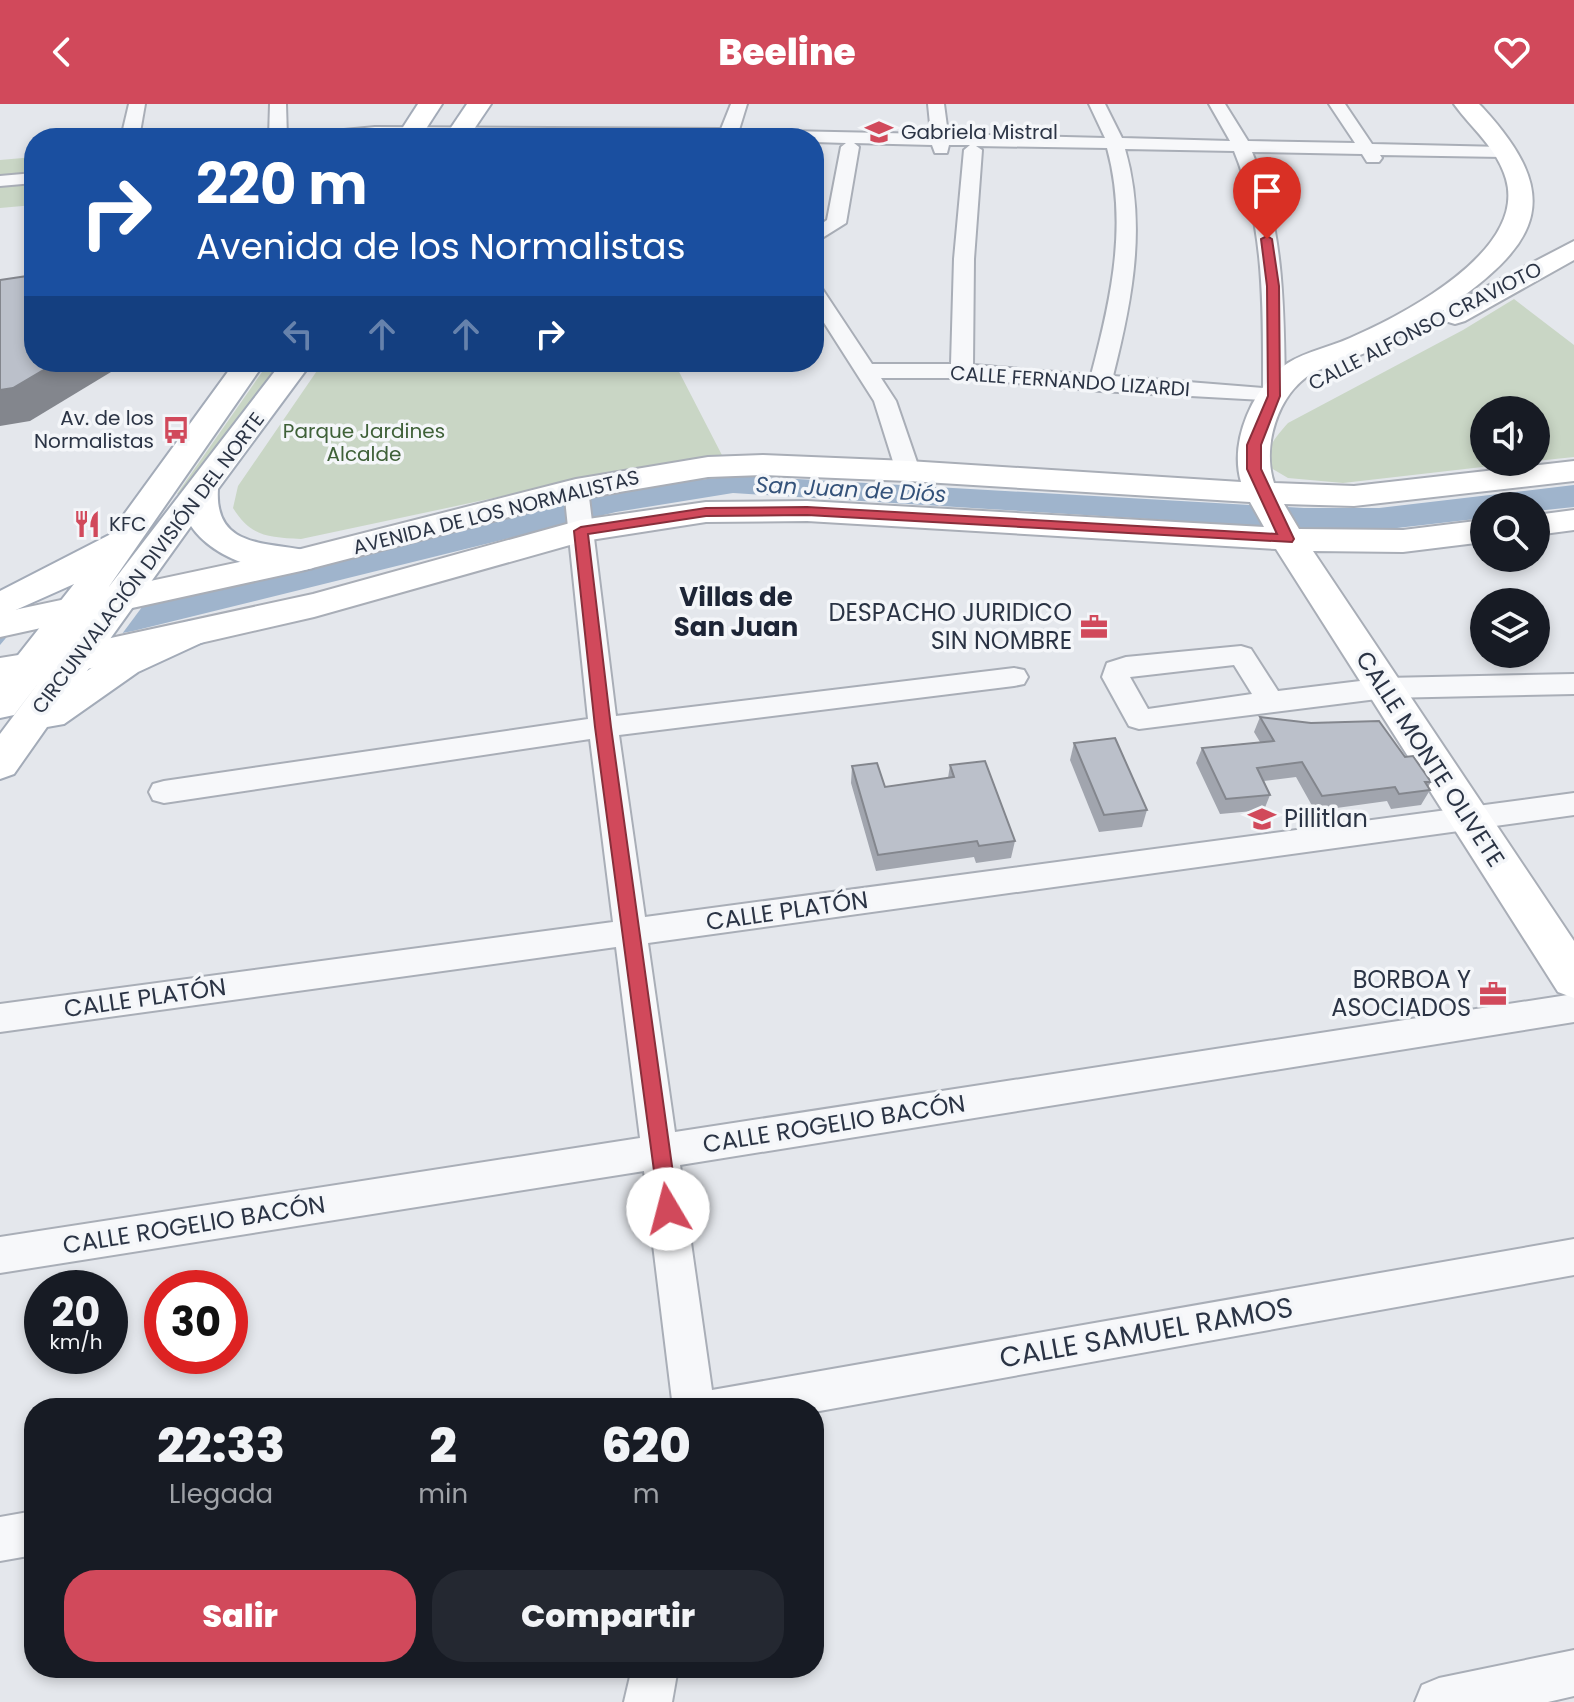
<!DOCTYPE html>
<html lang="es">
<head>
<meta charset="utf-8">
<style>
  body { margin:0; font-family:Poppins,sans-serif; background:#242831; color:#f1f3f6; height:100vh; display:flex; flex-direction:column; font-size:30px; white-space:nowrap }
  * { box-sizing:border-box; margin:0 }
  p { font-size:26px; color:#9ea1a6 }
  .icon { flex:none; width:44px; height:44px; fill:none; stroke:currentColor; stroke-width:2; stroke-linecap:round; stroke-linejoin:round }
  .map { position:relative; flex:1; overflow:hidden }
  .sheet { position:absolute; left:24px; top:1294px; width:800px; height:280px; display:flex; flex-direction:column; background:#171b24; border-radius:32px; box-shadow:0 4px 12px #0003 }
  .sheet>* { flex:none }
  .hud { position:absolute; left:24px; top:24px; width:800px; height:244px; border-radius:32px; box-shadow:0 4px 12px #0003; background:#1a4fa0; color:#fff; overflow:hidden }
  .buttons { position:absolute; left:1470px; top:292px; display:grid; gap:16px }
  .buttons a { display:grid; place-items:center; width:80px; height:80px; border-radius:50%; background:#171b24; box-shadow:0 4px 12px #0003; font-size:40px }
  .speed { position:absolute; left:24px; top:1166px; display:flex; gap:16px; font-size:40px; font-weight:700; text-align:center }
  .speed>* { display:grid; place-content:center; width:104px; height:104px; border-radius:50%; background:#171b24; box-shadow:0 4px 12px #0003; line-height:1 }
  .speed small { font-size:20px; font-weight:400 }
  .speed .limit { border:12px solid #d22; background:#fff; color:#111 }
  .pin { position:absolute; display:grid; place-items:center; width:68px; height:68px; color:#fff; margin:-82px -34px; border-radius:50% 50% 50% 0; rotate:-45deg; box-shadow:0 0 8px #0007 }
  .pin .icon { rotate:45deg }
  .me { position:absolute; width:88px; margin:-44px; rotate:352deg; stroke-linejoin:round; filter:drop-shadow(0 0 6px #0008) }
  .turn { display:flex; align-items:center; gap:28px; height:168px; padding:0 40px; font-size:36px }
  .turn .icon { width:104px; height:104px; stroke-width:2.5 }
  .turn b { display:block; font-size:56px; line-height:68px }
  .lanes { display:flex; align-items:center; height:76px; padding:0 40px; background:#0003; justify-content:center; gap:40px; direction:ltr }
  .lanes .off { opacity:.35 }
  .eta { display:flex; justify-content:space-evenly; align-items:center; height:136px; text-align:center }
  .eta b { font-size:48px; font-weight:800; line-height:56px }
  .primary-button { display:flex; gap:16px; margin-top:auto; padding:16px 40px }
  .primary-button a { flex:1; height:92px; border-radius:32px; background:#d1495b; color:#fff; font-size:32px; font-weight:800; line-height:92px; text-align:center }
  .primary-button a+a { background:#242831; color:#f1f3f6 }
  header { display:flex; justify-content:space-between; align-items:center; height:104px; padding:0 40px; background:#d1495b; color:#fff; font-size:36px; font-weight:800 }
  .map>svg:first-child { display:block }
  .green { fill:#c9d6c5 }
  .water { fill:#9fb4cc }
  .pier { fill:#e4e7ec }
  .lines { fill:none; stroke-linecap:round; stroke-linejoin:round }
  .street-casing { stroke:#a9aeb7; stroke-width:4 }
  .secondary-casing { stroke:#a9aeb7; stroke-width:4 }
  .primary-casing { stroke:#a3abb8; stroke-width:4 }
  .street { fill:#f7f8fa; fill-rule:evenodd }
  .secondary { fill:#fff; fill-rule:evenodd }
  .primary { fill:#fff; fill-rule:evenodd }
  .wall { fill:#a1a5ae }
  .shaded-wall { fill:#83868d }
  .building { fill:#bbc0ca; stroke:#83868d; stroke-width:2 }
  .route { fill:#d1495b; stroke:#882f3b; stroke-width:2 }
  .labels { text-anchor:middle; stroke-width:7; stroke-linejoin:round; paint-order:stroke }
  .far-poi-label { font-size:20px; fill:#2b3445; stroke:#f4f6f9; text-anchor:start }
  .far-street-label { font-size:20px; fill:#2b3445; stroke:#f4f6f9 }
  .far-park-label { font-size:20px; fill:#3f6138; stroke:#f4f6f9 }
  .far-water-label { font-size:22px; font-style:italic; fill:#34527a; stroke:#f4f6f9 }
  .poi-label { font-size:24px; fill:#2b3445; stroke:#f4f6f9; text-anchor:end }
  .street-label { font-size:24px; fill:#2b3445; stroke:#f4f6f9 }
  .neighbourhood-label { font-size:26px; font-weight:bold; fill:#1d2536; stroke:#f4f6f9 }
  .near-street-label { font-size:28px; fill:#2b3445; stroke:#f4f6f9 }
</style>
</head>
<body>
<header><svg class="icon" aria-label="back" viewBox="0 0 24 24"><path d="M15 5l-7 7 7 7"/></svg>Beeline<svg class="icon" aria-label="heart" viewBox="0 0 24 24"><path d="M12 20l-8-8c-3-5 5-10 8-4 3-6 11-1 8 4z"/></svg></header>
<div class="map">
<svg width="1574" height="1598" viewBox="0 0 1574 1598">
  <rect width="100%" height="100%" fill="#e4e7ec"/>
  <g class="green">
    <path d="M34,53V101L0,104V56Z"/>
    <path d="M1514,195L1574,241V353L1536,357V306H1484V358H1527L1343,379L1288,374L1271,364C1265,343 1275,334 1288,319L1463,226Z"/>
    <path d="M269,258H284L183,390H177Z"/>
    <path d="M323,258H674L725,357L635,364L301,435C268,433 251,433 233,404L238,382Z"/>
  </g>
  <path class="water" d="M745,372L1304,404H1379L1574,381V403L1536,407V402H1484V414L1397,424L1323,426L733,389L616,408L133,527L0,552V533C146,502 291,467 437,432C538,407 640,377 745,372Z"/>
  <path class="pier" d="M145,499L119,534L0,556V541L11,528Z"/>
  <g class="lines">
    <g class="street-casing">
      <g id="street">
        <path d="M129,0H145L139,34H121Z"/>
        <path d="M270,0H286L287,34H269Z"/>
        <path d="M731,0H747L739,26L931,30L928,0H944L948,30L1105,34L1089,0H1105L1122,34L1230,37L1209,0H1225L1248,37L1355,39L1329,0H1345L1372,40L1503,43L1512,48L1503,53L1380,51L1382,54L1379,58H1367L1362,50L1252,48C1285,125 1284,210 1285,292L1282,297L1100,287L962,274H881L896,297L920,367L916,372H900L896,367L874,297L814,203V181L821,183L872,260H951L954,155L964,46L970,41H949L947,49H935L932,41L854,39L859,43L846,119L814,139V125L827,116L841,43L846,39L814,38V34H304L313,29L375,23L721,25ZM976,42L1107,44C1128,120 1111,196 1091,271L973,261L974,155L982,46ZM1125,45L1234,47C1265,122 1263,205 1263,284L1113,272C1132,197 1147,121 1125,45Z"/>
        <path d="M34,69V79L0,82V72Z"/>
        <path d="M576,378L585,380L588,385L616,612L1014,564L1024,566L1028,573L1024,580L1014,582L619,631L645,813L1574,689V711L648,839L675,1028L1574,890V918L680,1061L712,1286L1574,1135V1171L814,1308V1304H673L644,1067L0,1169V1133L640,1034L616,843L0,928V900L613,818L590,635L164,699L153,696L149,688L153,680L164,677L588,615L564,385L567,380Z"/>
        <path d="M1241,542L1251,545L1278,587L1385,574L1574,570V590L1385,594L1139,625L1129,622L1102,573L1107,559L1126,553ZM1234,561L1252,590L1148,605L1130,573Z"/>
        <path d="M34,1407V1451L0,1457V1413Z"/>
        <path d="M1574,1546V1592L1548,1598H1415L1422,1581L1439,1574Z"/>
        <path d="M632,1564H678L672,1598H624Z"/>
      </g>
    </g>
    <g class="secondary-casing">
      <g id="secondary">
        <path d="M1454,0H1479L1483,4C1563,91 1542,137 1451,201L1574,137V156L1465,217L1455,220L1445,217L1441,211L1444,206C1421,220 1398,234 1374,245C1354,255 1331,259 1311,270C1277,291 1262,343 1274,379L1354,382L1574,357V377L1354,402L1284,400L1299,425L1403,426L1484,416V438L1403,448L1313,447L1574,837V894L1558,888L1276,445L807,417L706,418L584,437L314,513L74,568L0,580V554L74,542L313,490L581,416L706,398L807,397L1264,423L1250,398L908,377L763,371L708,373L578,395L301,467L0,533V509L301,445L576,375L708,353L763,351L908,357L1241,378C1229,337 1253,282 1288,259C1307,247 1330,243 1350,234C1403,211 1527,147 1506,75C1497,44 1472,25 1454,0Z"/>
        <path d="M1574,406V426L1536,431V411Z"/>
      </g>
    </g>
    <g class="primary-casing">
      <g id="primary">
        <path d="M418,0H442L420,34H396Z"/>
        <path d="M467,0H491L468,34H444Z"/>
        <path d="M235,258H265L108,484L282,258H312L218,385C214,447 271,437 313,448L319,456L313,464C273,474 215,457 191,422L87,567L112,550L190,517L203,520L208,529L203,538L138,568L64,620L47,623L14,670L0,675V630L39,578L14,611L0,614V574L74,480L0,513V487L109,431Z"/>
      </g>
    </g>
    <use href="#street" class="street"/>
    <use href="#secondary" class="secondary"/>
    <use href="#primary" class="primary"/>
  </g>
  <g class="wall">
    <path d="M1260,613L1405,653L1431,678L1428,683L1430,686L1421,701L1391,705L1387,697L1315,707L1296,673L1264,677L1270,691L1264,706L1220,710L1196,659L1202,644L1260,638L1254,628Z"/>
    <path d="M1074,639L1147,706L1142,723L1099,728L1070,656Z"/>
    <path d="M950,661L1015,737L1011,754L976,759L974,753L876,767L851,679L852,662L885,683L948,674Z"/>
  </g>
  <path class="shaded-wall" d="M57,258H111V268L30,317L0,322V286Z"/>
  <g class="building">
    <path d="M34,171V258H57L13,284L0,286V176Z"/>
    <path d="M1260,613L1311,619L1379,617L1405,653L1413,652L1431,678H1425L1430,686L1399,690L1395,683L1322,692L1302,658L1257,664L1270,691L1226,695L1202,644L1274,637Z"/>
    <path d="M1115,634L1147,706L1104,711L1074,639Z"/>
    <path d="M985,657L1015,737L979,742L977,737L878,751L852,662L877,659L885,683L954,673L950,661Z"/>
  </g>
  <path class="route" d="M1267,132L1272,135L1279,182L1280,292L1261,341V365L1294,435L1292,438L807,411L706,412L588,430L611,623L678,1105L675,1112L668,1115L660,1112L595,623L574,427L581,423L706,404L807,403L1277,430L1247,365V341L1268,292L1267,182L1261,135Z"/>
  <defs>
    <g id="school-bare" transform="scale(2.16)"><path d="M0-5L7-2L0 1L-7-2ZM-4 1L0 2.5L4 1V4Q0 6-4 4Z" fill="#d1495b" stroke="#f4f6f9" stroke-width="2.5" paint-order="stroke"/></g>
    <g id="bus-bare" transform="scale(2.16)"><path d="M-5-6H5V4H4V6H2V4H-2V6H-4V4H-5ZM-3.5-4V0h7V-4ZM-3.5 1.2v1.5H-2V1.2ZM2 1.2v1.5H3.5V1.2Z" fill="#d1495b" stroke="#f4f6f9" stroke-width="2.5" paint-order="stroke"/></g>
    <g id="restaurant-bare" transform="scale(2.16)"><path d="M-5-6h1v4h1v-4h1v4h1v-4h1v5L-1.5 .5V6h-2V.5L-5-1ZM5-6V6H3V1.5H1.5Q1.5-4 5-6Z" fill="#d1495b" stroke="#f4f6f9" stroke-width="2.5" paint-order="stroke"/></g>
    <g id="office-bare" transform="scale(2.16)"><path d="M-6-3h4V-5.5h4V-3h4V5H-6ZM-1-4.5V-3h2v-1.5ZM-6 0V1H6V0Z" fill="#d1495b" stroke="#f4f6f9" stroke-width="2.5" paint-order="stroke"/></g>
  </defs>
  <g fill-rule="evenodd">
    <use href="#school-bare" x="879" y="28"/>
    <use href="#bus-bare" x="176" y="326"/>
    <use href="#restaurant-bare" x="87" y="420"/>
    <use href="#office-bare" x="1094" y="523"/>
    <use href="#school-bare" x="1262" y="715"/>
    <use href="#office-bare" x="1493" y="890"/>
  </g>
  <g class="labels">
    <g class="far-poi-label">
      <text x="901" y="35">Gabriela Mistral</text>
      <text x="154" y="321" text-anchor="end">Av. de los<tspan x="154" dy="23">Normalistas</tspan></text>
      <text x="109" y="427">KFC</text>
    </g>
    <g class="far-street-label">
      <text transform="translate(1425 222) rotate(-27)" y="7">CALLE ALFONSO CRAVIOTO</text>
      <text transform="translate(1070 277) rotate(4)" y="7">CALLE FERNANDO LIZARDI</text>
      <text transform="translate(496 408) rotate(-14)" y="7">AVENIDA DE LOS NORMALISTAS</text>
      <text transform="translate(148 459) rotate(-53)" y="7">CIRCUNVALACIÓN DIVISIÓN DEL NORTE</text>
    </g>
    <g class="far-park-label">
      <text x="364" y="334">Parque Jardines<tspan x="364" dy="23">Alcalde</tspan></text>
    </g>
    <g class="far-water-label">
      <text transform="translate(851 385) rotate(3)" y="8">San Juan de Diós</text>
    </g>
    <g class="poi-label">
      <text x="1072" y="517">DESPACHO JURIDICO<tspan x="1072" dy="28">SIN NOMBRE</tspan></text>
      <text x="1284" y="723" text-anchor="start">Pillitlan</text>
      <text x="1471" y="884">BORBOA Y<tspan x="1471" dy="28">ASOCIADOS</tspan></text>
    </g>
    <g class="street-label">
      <text transform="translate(1430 655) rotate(57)" y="8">CALLE MONTE OLIVETE</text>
      <text transform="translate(787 807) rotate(-8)" y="8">CALLE PLATÓN</text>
      <text transform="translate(145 894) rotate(-8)" y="8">CALLE PLATÓN</text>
      <text transform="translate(834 1020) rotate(-9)" y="8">CALLE ROGELIO BACÓN</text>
      <text transform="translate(194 1121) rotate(-9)" y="8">CALLE ROGELIO BACÓN</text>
    </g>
    <g class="neighbourhood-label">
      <text x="736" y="502">Villas de<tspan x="736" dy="30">San Juan</tspan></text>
    </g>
    <g class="near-street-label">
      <text transform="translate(1146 1228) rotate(-10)" y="10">CALLE SAMUEL RAMOS</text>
    </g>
  </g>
</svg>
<div class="buttons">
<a><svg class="icon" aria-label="sound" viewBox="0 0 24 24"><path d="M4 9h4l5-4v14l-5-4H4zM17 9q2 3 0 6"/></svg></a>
<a><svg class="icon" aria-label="search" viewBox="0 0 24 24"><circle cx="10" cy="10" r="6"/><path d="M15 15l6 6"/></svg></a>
<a><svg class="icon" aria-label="layers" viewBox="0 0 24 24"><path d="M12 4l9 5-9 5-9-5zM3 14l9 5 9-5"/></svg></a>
</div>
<div class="speed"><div>20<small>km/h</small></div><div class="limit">30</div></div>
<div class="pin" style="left:1267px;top:135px;background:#d93025"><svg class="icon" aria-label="arrive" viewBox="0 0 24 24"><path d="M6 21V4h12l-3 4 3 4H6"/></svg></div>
<svg class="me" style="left:668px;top:1105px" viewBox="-20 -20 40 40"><circle r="19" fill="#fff"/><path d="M0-13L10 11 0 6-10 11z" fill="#d1495b"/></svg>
<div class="hud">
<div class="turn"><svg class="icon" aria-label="right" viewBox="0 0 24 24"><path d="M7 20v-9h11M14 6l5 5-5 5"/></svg><div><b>220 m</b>Avenida de los Normalistas</div></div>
<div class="lanes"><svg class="icon off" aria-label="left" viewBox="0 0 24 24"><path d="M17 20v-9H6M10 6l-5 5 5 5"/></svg><svg class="icon off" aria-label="ahead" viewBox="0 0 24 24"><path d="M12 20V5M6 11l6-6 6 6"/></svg><svg class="icon off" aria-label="ahead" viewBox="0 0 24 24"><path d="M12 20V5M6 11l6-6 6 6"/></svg><svg class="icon" aria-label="right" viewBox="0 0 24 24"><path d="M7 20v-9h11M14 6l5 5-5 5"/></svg></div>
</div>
<section class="sheet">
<div class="eta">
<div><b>22:33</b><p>Llegada</p></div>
<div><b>2</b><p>min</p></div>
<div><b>620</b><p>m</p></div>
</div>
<div class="primary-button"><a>Salir</a><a>Compartir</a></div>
</section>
</div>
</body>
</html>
